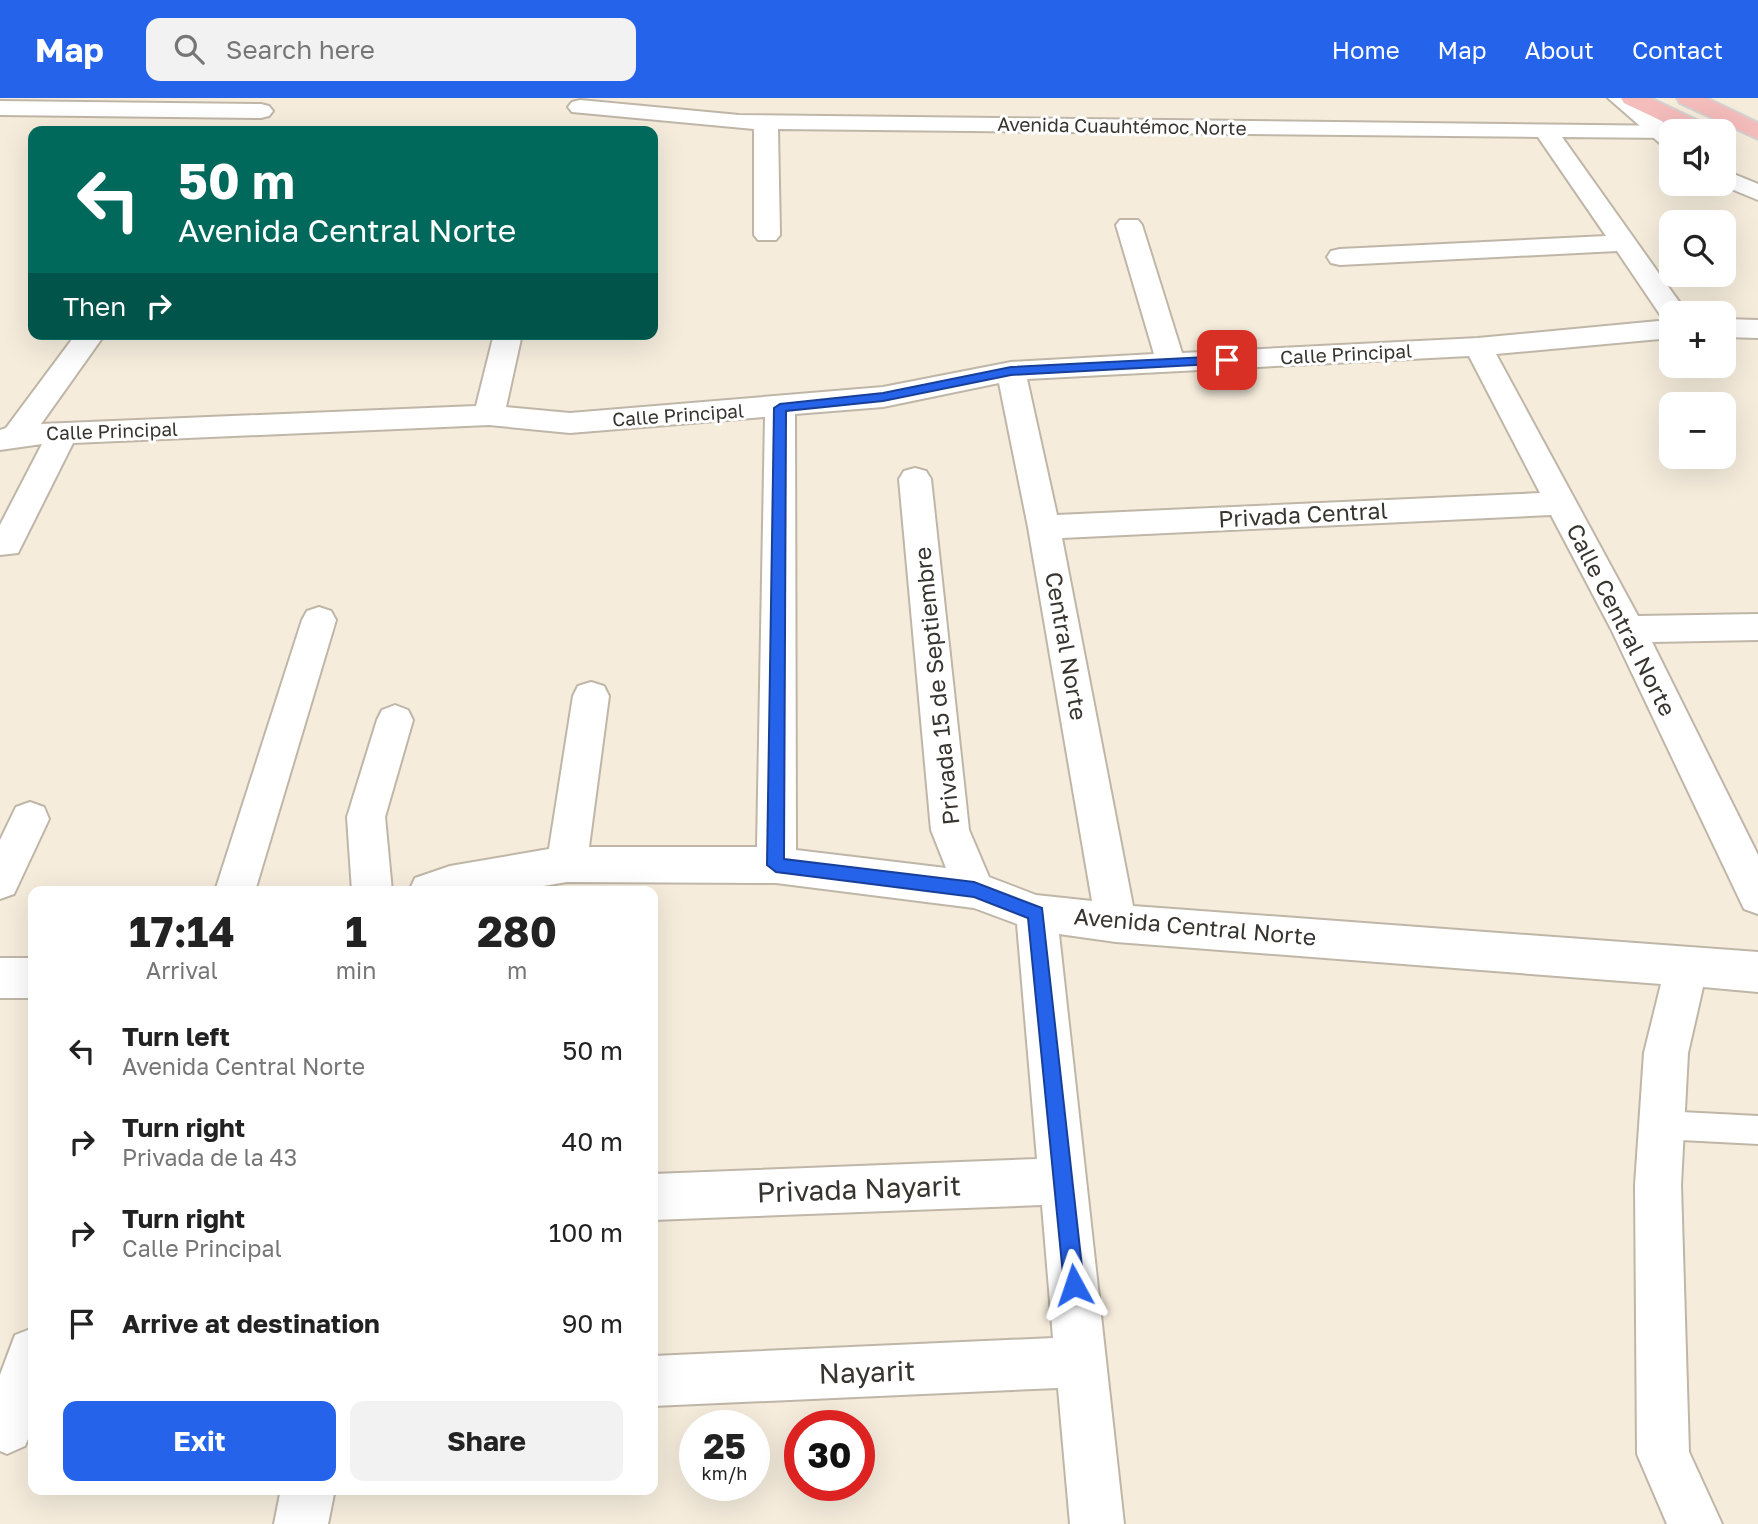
<!DOCTYPE html>
<html lang="en">
<head>
<meta charset="utf-8">
<style>
  body { margin:0; font-family:"Golos Text",sans-serif; background:#f2f2f2; color:#222; height:100vh; display:flex; flex-direction:column; font-size:26px; white-space:nowrap }
  * { box-sizing:border-box; margin:0 }
  p { font-size:23px; color:#767676 }
  .icon { flex:none; width:38px; height:38px; fill:none; stroke:currentColor; stroke-width:2; stroke-linecap:round; stroke-linejoin:round }
  .map { position:relative; flex:1; overflow:hidden }
  .side { position:absolute; left:28px; top:788px; width:630px; height:609px; display:flex; flex-direction:column; background:#fff; border-radius:14px; box-shadow:0 7px 28px #0002 }
  .side>* { flex:none }
  .top-card { position:absolute; left:28px; top:28px; width:630px; height:214px; border-radius:14px; box-shadow:0 7px 28px #0002; background:#00695c; color:#fff; overflow:hidden }
  .buttons { position:absolute; left:1659px; top:21px; display:grid; gap:14px }
  .buttons a { display:grid; place-items:center; width:77px; height:77px; border-radius:14px; background:#fff; box-shadow:0 7px 28px #0002; font-size:35px }
  .speed { position:absolute; left:679px; top:1312px; display:flex; gap:14px; font-size:35px; font-weight:700; text-align:center }
  .speed>* { display:grid; place-content:center; width:91px; height:91px; border-radius:50%; background:#fff; box-shadow:0 7px 28px #0002; line-height:1 }
  .speed small { font-size:18px; font-weight:400 }
  .speed .limit { border:10px solid #d22; background:#fff; color:#111 }
  .pin { position:absolute; display:grid; place-items:center; width:60px; height:60px; color:#fff; margin:-30px; border-radius:14px; box-shadow:0 4px 10px #0006 }
  .me { position:absolute; width:77px; margin:-38px; rotate:355deg; stroke-linejoin:round; filter:drop-shadow(0 0 5px #0008) }
  .turn { display:flex; align-items:center; gap:24px; height:147px; padding:0 35px; font-size:32px }
  .turn .icon { width:91px; height:91px; stroke-width:2.5 }
  .turn b { display:block; font-size:49px; line-height:60px }
  .then { display:flex; align-items:center; height:66px; padding:0 35px; background:#0003; gap:14px; font-size:26px }
  .eta { display:flex; justify-content:space-evenly; align-items:center; height:119px; text-align:center }
  .eta b { font-size:42px; font-weight:700; line-height:49px }
  .button { display:flex; gap:14px; margin-top:auto; padding:14px 35px }
  .button a { flex:1; height:80px; border-radius:14px; background:#2563eb; color:#fff; font-size:28px; font-weight:700; line-height:80px; text-align:center }
  .button a+a { background:#f2f2f2; color:#222 }
  ul { padding:0; list-style:none }
  li { display:flex; align-items:center; gap:21px; height:91px; padding:0 35px }
  li div { flex:1 }
  li b { display:block; font-size:26px }
  li em { font-style:normal }
  header { display:flex; align-items:center; gap:42px; box-sizing:border-box; height:98px; padding:0 35px; background:#2563eb; color:#fff }
  header strong { font-size:33px }
  nav { display:flex; gap:38px; margin-inline-start:auto; font-size:24px }
  .search { width:490px; height:63px; background:#f2f2f2; display:flex; align-items:center; gap:18px; box-sizing:border-box; padding:0 24px; border-radius:14px; color:#767676; font-size:26px }
  .map>svg:first-child { display:block }
  .lines { fill:none; stroke-linecap:round; stroke-linejoin:round }
  .service-casing { stroke:#bfb6a8; stroke-width:4 }
  .minor-casing { stroke:#bfb6a8; stroke-width:4 }
  .tertiary-casing { stroke:#bfb6a8; stroke-width:4 }
  .primary-casing { stroke:#d3d2d1; stroke-width:4 }
  .service { fill:#fff; fill-rule:evenodd }
  .minor { fill:#fff; fill-rule:evenodd }
  .tertiary { fill:#fff; fill-rule:evenodd }
  .primary { fill:#f4bcba; fill-rule:evenodd }
  .route { fill:#2563eb; stroke:#184099; stroke-width:2 }
  .labels { text-anchor:middle; stroke-width:6; stroke-linejoin:round; paint-order:stroke }
  .far-street-label { font-size:19px; fill:#38342f; stroke:#fff }
  .street-label { font-size:23px; fill:#38342f; stroke:#fff }
  .near-street-label { font-size:28px; fill:#38342f; stroke:#fff }
</style>
</head>
<body>
<header>
<strong>Map</strong>
<div class="search"><svg class="icon" aria-label="search" viewBox="0 0 24 24"><circle cx="10" cy="10" r="6"/><path d="M15 15l6 6"/></svg>Search here</div>
<nav><a>Home</a><a>Map</a><a>About</a><a>Contact</a></nav>
</header>
<div class="map">
<svg width="1758" height="1426" viewBox="0 0 1758 1426">
  <rect width="100%" height="100%" fill="#f5ecdc"/>
  <g class="lines">
    <g class="service-casing">
      <path id="service" d="M1662,1013L1758,1018V1046L1662,1041L1652,1037L1648,1027L1652,1017Z"/>
    </g>
    <g class="minor-casing">
      <g id="minor">
        <path d="M580,2L739,17L1682,28L1686,33H1671V40L1562,39L1687,215H1671V240L1496,256L1638,518L1758,516V542L1652,544L1758,757V816L1744,811L1611,531L1551,417L1062,440L1133,808L1758,854V894L1703,889L1688,955L1681,1087L1689,1354L1722,1426H1667L1637,1356L1635,1087L1644,955L1661,886L1116,844L1059,836L1124,1426H1070L1058,1290L653,1308V1258L1053,1240L1042,1107L653,1122V1076L1037,1061L1017,826L974,810L776,785L567,784L514,793H409L415,780L450,768L549,751L573,598L578,588L591,584L604,588L609,598L589,749H757L765,319L570,335L489,327L73,345L18,455L0,457V427L42,346L0,352V332L6,330L76,236H105L41,326L476,308L494,236H522L506,309L570,315L883,289L1011,264L1154,256L1116,127L1120,122H1138L1142,127L1182,255L1478,240L1669,222L1663,221L1617,153L1340,167L1331,165L1327,159L1331,153L1340,151L1606,138L1538,39L778,31L780,137L776,142H758L754,137V31L572,14L568,9L572,4ZM1469,258L1540,395L1057,417L1027,281ZM999,285L1028,429L1092,803L1036,797L989,779L969,732L931,381L926,373L915,370L904,373L899,381L931,732L946,770L796,752L795,316L883,309Z"/>
        <path d="M0,3L261,6L269,8L273,13L269,18L261,20L0,17Z"/>
        <path d="M1724,221L1758,222V240L1724,239Z"/>
        <path d="M319,509L331,513L336,522L255,793H215L302,522L307,513Z"/>
        <path d="M395,607L408,612L413,622L385,719L392,793H352L347,719L377,622L382,612Z"/>
        <path d="M30,704L44,709L49,721L14,796L0,801V742L16,709Z"/>
        <rect x="0" y="860" width="33" height="40"/>
        <path d="M33,1230V1329L25,1348L7,1356L0,1353V1277L15,1237Z"/>
        <path d="M281,1391H335L328,1426H274Z"/>
      </g>
    </g>
    <g class="tertiary-casing">
      <g id="tertiary">
        <path d="M1608,0H1633L1674,33L1671,50L1663,48Z"/>
        <path d="M1724,72L1758,86V102L1719,86H1724Z"/>
      </g>
    </g>
    <g class="primary-casing">
      <g id="primary">
        <path d="M1621,0H1650L1709,28L1713,33H1683L1624,5Z"/>
        <path d="M1677,0H1706L1758,25V41L1680,5Z"/>
      </g>
    </g>
    <use href="#service" class="service"/>
    <use href="#minor" class="minor"/>
    <use href="#tertiary" class="tertiary"/>
    <use href="#primary" class="primary"/>
  </g>
  <path class="route" d="M1227,258L1231,259V265L1011,277L883,303L786,313L784,761L974,784L1042,810L1084,1187L1081,1194L1074,1197L1066,1194L1064,1187L1028,820L974,799L776,774L767,767L774,310L780,306L883,295L1011,269Z"/>
  <g class="labels">
    <g class="far-street-label">
      <text transform="translate(1122 28) rotate(1)" y="7">Avenida Cuauhtémoc Norte</text>
      <text transform="translate(1346 256) rotate(-3)" y="7">Calle Principal</text>
      <text transform="translate(678 317) rotate(-4)" y="7">Calle Principal</text>
      <text transform="translate(112 333) rotate(-2)" y="7">Calle Principal</text>
    </g>
    <g class="street-label">
      <text transform="translate(1303 417) rotate(-3)" y="8">Privada Central</text>
      <text transform="translate(1621 522) rotate(63)" y="8">Calle Central Norte</text>
      <text transform="translate(1066 548) rotate(80)" y="8">Central Norte</text>
      <text transform="translate(937 588) rotate(-96)" y="8">Privada 15 de Septiembre</text>
      <text transform="translate(1195 829) rotate(5)" y="8">Avenida Central Norte</text>
    </g>
    <g class="near-street-label">
      <text transform="translate(859 1091) rotate(-2)" y="10">Privada Nayarit</text>
      <text transform="translate(867 1274) rotate(-2)" y="10">Nayarit</text>
    </g>
  </g>
</svg>
<div class="buttons">
<a><svg class="icon" aria-label="sound" viewBox="0 0 24 24"><path d="M4 9h4l5-4v14l-5-4H4zM17 9q2 3 0 6"/></svg></a>
<a><svg class="icon" aria-label="search" viewBox="0 0 24 24"><circle cx="10" cy="10" r="6"/><path d="M15 15l6 6"/></svg></a>
<a>+</a>
<a>−</a>
</div>
<div class="speed"><div>25<small>km/h</small></div><div class="limit">30</div></div>
<div class="pin" style="left:1227px;top:262px;background:#d93025"><svg class="icon" aria-label="arrive" viewBox="0 0 24 24"><path d="M6 21V4h12l-3 4 3 4H6"/></svg></div>
<svg class="me" style="left:1074px;top:1187px" viewBox="-20 -20 40 40"><path d="M0-17L14 15 0 8-14 15z" fill="#2563eb" stroke="#fff" stroke-width="4"/></svg>
<div class="top-card">
<div class="turn"><svg class="icon" aria-label="left" viewBox="0 0 24 24"><path d="M17 20v-9H6M10 6l-5 5 5 5"/></svg><div><b>50 m</b>Avenida Central Norte</div></div>
<div class="then">Then<svg class="icon" aria-label="right" viewBox="0 0 24 24"><path d="M7 20v-9h11M14 6l5 5-5 5"/></svg></div>
</div>
<section class="side">
<div class="eta">
<div><b>17:14</b><p>Arrival</p></div>
<div><b>1</b><p>min</p></div>
<div><b>280</b><p>m</p></div>
</div>
<ul>
<li><svg class="icon" aria-label="left" viewBox="0 0 24 24"><path d="M17 20v-9H6M10 6l-5 5 5 5"/></svg><div><b>Turn left</b><p>Avenida Central Norte</p></div><em>50 m</em></li>
<li><svg class="icon" aria-label="right" viewBox="0 0 24 24"><path d="M7 20v-9h11M14 6l5 5-5 5"/></svg><div><b>Turn right</b><p>Privada de la 43</p></div><em>40 m</em></li>
<li><svg class="icon" aria-label="right" viewBox="0 0 24 24"><path d="M7 20v-9h11M14 6l5 5-5 5"/></svg><div><b>Turn right</b><p>Calle Principal</p></div><em>100 m</em></li>
<li><svg class="icon" aria-label="arrive" viewBox="0 0 24 24"><path d="M6 21V4h12l-3 4 3 4H6"/></svg><div><b>Arrive at destination</b></div><em>90 m</em></li>
</ul>
<div class="button"><a>Exit</a><a>Share</a></div>
</section>
</div>
</body>
</html>
